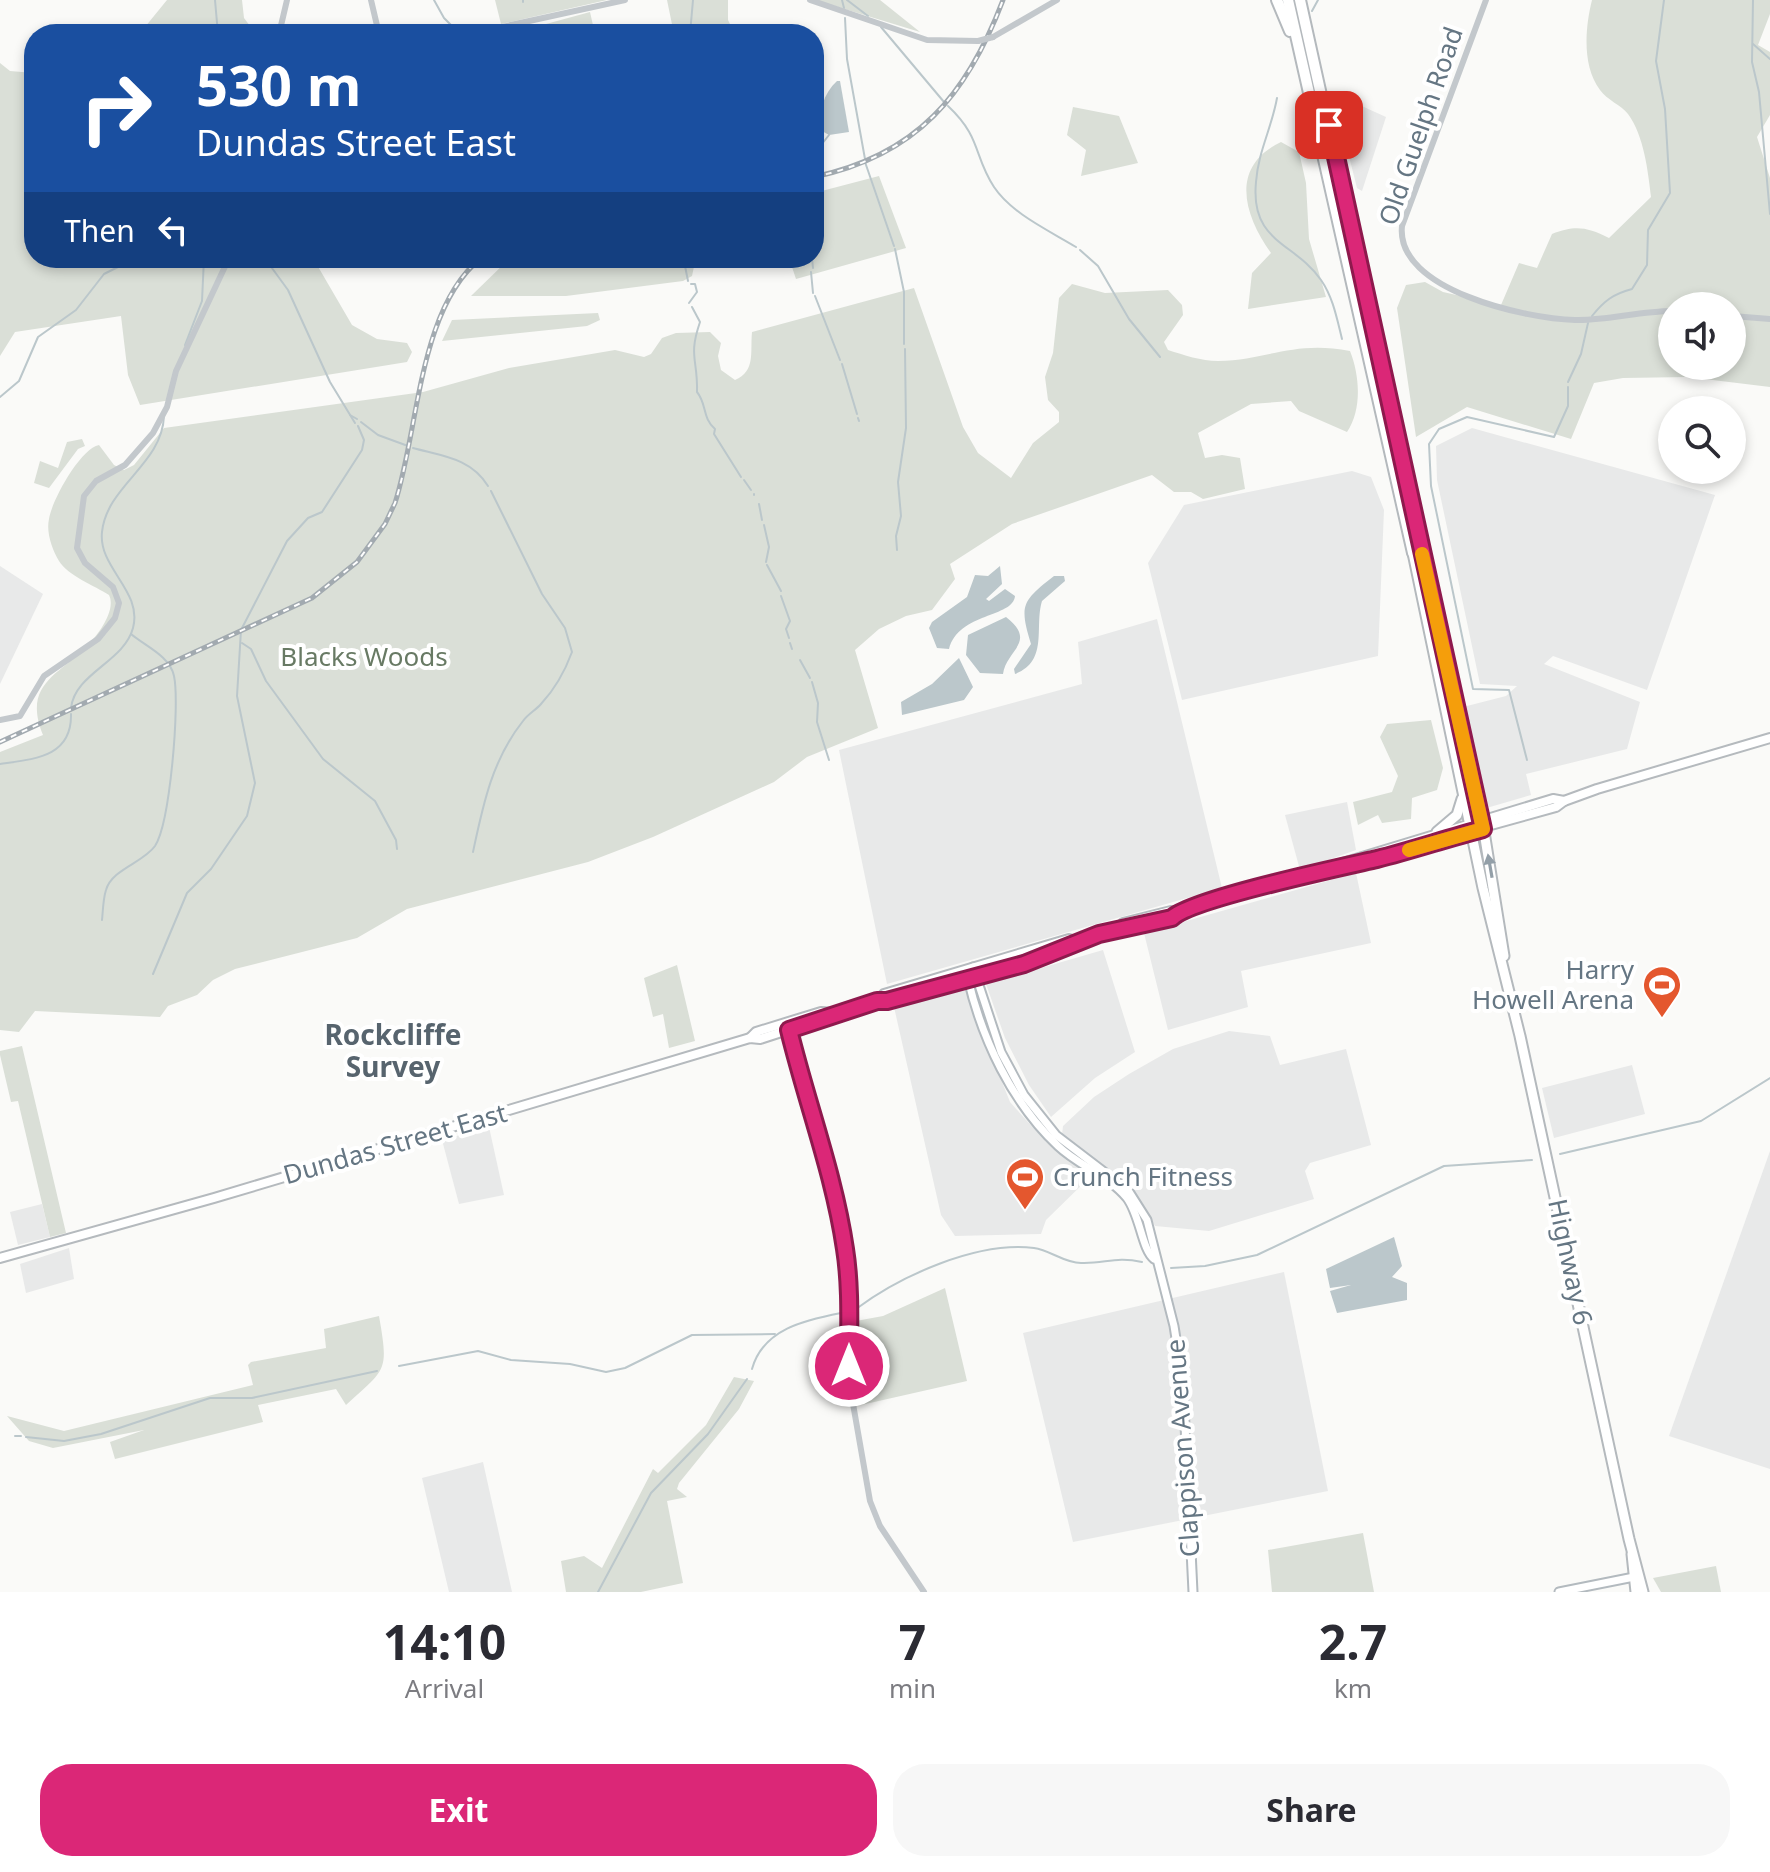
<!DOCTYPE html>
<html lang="en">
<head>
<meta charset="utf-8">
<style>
  body { margin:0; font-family:"Noto Sans",sans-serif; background:#f7f7f7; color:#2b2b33; height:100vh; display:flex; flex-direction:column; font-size:30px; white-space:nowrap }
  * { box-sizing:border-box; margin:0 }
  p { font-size:26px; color:#7c7c81 }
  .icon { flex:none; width:44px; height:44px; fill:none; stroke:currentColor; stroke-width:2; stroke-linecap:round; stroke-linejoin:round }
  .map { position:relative; height:1592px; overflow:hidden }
  .side { display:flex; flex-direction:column; background:#fff; flex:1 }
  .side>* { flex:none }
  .hud { position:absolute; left:24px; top:24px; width:800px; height:244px; border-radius:32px; box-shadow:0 4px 12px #0003; background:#1a4fa0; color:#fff; overflow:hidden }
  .buttons { position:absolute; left:1658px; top:292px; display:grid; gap:16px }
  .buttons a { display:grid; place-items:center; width:88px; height:88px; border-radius:50%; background:#fff; box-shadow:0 4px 12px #0003; font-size:40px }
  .pin { position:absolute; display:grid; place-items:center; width:68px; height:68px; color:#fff; margin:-34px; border-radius:16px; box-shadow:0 4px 12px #0006 }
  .me { position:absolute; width:88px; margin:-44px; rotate:0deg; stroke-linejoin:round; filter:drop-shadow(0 0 6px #0008) }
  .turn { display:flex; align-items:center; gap:28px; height:168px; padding:0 40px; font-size:36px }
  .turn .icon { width:104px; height:104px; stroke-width:2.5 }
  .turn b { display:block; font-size:56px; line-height:68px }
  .then { display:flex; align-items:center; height:76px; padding:0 40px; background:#0003; gap:16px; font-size:30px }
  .eta { display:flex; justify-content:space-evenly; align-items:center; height:136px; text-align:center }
  .eta b { font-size:48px; font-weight:700; line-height:56px }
  .action { display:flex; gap:16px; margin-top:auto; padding:16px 40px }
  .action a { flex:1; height:92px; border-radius:32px; background:#db2777; color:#fff; font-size:32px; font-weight:700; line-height:92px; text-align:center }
  .action a+a { background:#f7f7f7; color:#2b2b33 }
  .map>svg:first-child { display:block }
  .built { fill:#e8e9e9 }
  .green { fill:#dadfd7; fill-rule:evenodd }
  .water { fill:#bbc7cb }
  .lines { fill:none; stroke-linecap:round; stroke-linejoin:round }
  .stream { stroke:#bbc7cb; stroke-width:2 }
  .secondary-casing { stroke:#b3babf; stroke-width:11 }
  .primary-casing { stroke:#b5babe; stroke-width:12 }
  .trunk-casing { stroke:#b4b9bd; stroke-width:13 }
  .motorway-casing { stroke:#b4b9bd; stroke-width:14 }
  .tertiary { stroke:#c3c8cc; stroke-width:6 }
  .secondary { stroke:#fff; stroke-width:7 }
  .primary { stroke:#fff; stroke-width:8 }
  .trunk { stroke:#fff; stroke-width:9 }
  .motorway { stroke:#fff; stroke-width:10 }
  .rail-casing { stroke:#a2aab0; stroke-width:5 }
  .rail { stroke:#fff; stroke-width:2; stroke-dasharray:6; stroke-linecap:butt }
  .tertiary-bridge { stroke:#c3c8cc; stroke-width:6 }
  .oneway { fill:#939fa8 }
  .route-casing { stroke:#8e194d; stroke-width:20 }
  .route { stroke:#db2777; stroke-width:14 }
  .slow { stroke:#f59e0b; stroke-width:14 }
  .labels { text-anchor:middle; stroke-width:8; stroke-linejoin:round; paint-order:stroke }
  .street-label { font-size:26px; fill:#657683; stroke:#fff }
  .park-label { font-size:26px; fill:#687a64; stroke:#fff }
  .poi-label { font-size:26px; fill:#657683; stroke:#fff; text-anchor:end }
  .neighbourhood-label { font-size:28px; font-weight:bold; fill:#57646e; stroke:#fff }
</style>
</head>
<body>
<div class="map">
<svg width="1770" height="1592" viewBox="0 0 1770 1592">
  <rect width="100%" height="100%" fill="#fafaf8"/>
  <g class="built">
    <path d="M1333,93L1386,117L1362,191L1357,188Z"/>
    <path d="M1472,428L1715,495L1647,690L1553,656L1544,664L1640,702L1627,749L1526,774L1531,795L1490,807L1487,806L1463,707L1506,696L1517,686L1480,684L1437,480L1436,446Z"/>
    <path d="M1352,471L1371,477L1384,510L1378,656L1182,700L1148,563L1184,505Z"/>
    <path d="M0,566L43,594L0,684Z"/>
    <path d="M1157,619L1222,888L887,984L839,750L1082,684L1078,642Z"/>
    <path d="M1347,802L1356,850L1300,870L1285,815Z"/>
    <path d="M1356,873L1371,943L1241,971L1248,1007L1168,1030L1144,933Z"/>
    <path d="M1103,950L1135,1052L1095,1078L1051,1117L1029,1085L1005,1038L986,984Z"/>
    <path d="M965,989L1010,1102L1046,1142L1091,1176L1046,1220L1041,1234L955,1236L941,1215L894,1007Z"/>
    <path d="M1229,1031L1270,1036L1280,1065L1346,1049L1371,1145L1310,1163L1305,1171L1314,1199L1209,1231L1155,1226L1131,1189L1069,1143L1062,1135L1063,1126L1094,1097L1129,1074L1173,1049Z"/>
    <path d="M1632,1065L1645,1114L1554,1138L1542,1088Z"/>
    <path d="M489,1127L504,1195L459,1204L442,1140Z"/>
    <path d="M1770,1151V1469L1669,1436Z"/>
    <path d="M42,1204L50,1237L18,1245L10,1212Z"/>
    <path d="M69,1248L74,1279L26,1293L20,1264Z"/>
    <path d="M1284,1272L1328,1491L1073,1542L1023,1333Z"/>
    <path d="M483,1462L512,1592H449L422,1478Z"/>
  </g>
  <g class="green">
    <path d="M167,0H242L244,18L256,34H147L145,27Z"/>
    <path d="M495,0H607L501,24Z"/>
    <path d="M667,0H728V20L735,34H674Z"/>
    <path d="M815,0H880L920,32Z"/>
    <path d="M1592,0H1770V14L1758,45L1770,52V115L1757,137L1770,178V387L1688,377L1623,378L1594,383L1571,439L1467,407L1416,437L1397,308L1406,285L1425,282L1443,292L1501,305L1519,263L1537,268L1552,234C1575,225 1587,227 1609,238L1651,197C1648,171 1644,136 1628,114C1621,105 1607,100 1600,90C1582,66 1585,28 1592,0ZM1672,306H1732V366H1672Z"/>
    <path d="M590,12L595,34H549L546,24Z"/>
    <path d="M0,63L10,71L34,73V258H313L352,325L377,339L407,343L412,352L407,362L140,405L128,375L121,316L15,332L0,356Z"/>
    <path d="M1073,107L1119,116L1138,163L1081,176L1086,150L1067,135Z"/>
    <path d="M1281,142L1299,152L1306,183L1309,239L1326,297L1248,309L1252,273L1271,253C1243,214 1230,166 1281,142Z"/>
    <path d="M879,176L906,248L796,279L789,258H814V193Z"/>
    <path d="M510,258H692L695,262L692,276L683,281L566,296H471Z"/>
    <path d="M1072,284L1105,293L1168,290L1182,305L1183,315L1164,342L1168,350C1184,355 1201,361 1218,361C1268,360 1294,340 1350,351C1360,376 1362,410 1347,432L1299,411L1291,401L1251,404L1198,433L1205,458L1222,455L1240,458L1245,489L1203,499L1191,492H1174L1152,475L1012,524L950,564L955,579L932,610L906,616L879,629L855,650L878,728L807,757L774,782L653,837L588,862L407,909L357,938L235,969L213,980L197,995L168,1006L160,1017L35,1011L19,1032L0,1030V752L43,735C23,686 56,676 84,649C96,638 117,611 109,595C95,586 67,575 59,561C52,549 46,532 49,519C52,500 80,449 99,445L114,465L124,470L134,465L164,428L423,392L509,368L615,350L644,357L651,354L662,338L676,333L710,332L721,343L718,356L721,370L735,380C756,371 750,352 752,332L914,288L963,427L978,453L1011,478L1033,443L1059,422V412L1048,400L1045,377L1053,353L1059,298Z"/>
    <path d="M598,313L600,320L587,326L442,341L452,320Z"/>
    <path d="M82,439L85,446L78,449L49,488L34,483L40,461L58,468L67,442Z"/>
    <path d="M1431,720L1443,768L1437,790L1412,798L1411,819L1382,823L1378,815L1358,825L1353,802L1392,792L1398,776L1380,737L1387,724Z"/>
    <path d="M677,965L695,1041L669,1048L663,1014L653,1017L644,978Z"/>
    <path d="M22,1046L66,1233L50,1237L18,1101L11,1102L0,1055V1051Z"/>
    <path d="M945,1288L967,1381L861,1405L856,1321L883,1316Z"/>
    <path d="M379,1316C389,1373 386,1368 346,1405L336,1389L258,1405L263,1422L115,1459L110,1442L144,1430L53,1448L29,1441L7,1416L64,1431L253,1385L248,1365L251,1362L326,1348L324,1329Z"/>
    <path d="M734,1377L754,1381L739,1409L679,1483L677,1489L687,1497L667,1501L683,1583L641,1592H566L561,1561L584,1556L602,1568L653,1469L658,1473L706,1425Z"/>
    <path d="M1363,1533L1374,1592H1272L1268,1550Z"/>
    <path d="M1716,1566L1721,1592H1661L1653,1578Z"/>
  </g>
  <g class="water">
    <path d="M837,81H840L849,132L829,135L822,131C818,112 823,94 837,81Z"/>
    <path d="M1000,566L1002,584L986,599L989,601L1005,589L1015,596C1013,618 959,612 949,649L937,648L929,628L932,622L967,597L975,575L988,576Z"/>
    <path d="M1054,576H1064L1065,581L1042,601C1034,627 1049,661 1015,674L1014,669L1031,644C1019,605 1022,601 1054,576Z"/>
    <path d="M1006,617C1038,642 1006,650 1003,674L980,673L966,655L968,635Z"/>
    <path d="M959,658L973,687L964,700L902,715L901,702L932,684Z"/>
    <path d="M1394,1237L1402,1266L1392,1277L1407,1283V1300L1337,1313L1330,1291L1351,1285L1330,1288L1326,1269Z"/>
  </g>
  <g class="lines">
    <g class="stream">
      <path d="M215,0L218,34"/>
      <path d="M434,0L444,18L460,34"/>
      <path d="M523,0V2"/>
      <path d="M842,0L844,8"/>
      <path d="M847,0L868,16"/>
      <path d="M1753,0L1752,62L1759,92L1770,214"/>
      <path d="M1312,11L1318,0"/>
      <path d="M845,18L847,59L865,159"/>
      <path d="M881,27L944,102"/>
      <path d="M690,34L693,0"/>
      <path d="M1753,44L1770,59"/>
      <path d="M1277,98C1272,127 1258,152 1256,182C1250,243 1295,242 1321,280C1333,297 1337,319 1342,339"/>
      <path d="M948,106C982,138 973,155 994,187C1012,214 1050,231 1076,247"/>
      <path d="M814,154L829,135"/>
      <path d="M865,162L894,246"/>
      <path d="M895,249L904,292V344"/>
      <path d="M1080,250L1098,266L1129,319L1160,357"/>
      <path d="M270,258L269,264L288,290L330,382L355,423"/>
      <path d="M679,258L684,261L688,281"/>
      <path d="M812,258L813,268"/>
      <path d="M811,272L813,293"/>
      <path d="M815,296L840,360"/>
      <path d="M689,303L697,292L695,284H691"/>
      <path d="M692,307L700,322C688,357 698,359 697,392C707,404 702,418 715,429L714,434L741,477"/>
      <path d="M1592,316C1604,301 1613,294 1632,289L1647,265L1648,230L1670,193L1665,109L1656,61L1664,0"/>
      <path d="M185,345L202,301L204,258"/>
      <path d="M842,364L857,414"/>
      <path d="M1568,382L1581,354L1588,323"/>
      <path d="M0,397L19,381L38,337L76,310L104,274L120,266L170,258"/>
      <path d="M350,415L357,419"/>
      <path d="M858,418L859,421"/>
      <path d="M361,422L378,435L408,446"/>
      <path d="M413,448C442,456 471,458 488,486"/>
      <path d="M744,480L751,490"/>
      <path d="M754,494V495"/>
      <path d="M759,504L762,520"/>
      <path d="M764,525L769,547L766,562"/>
      <path d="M897,550L896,536L901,516L898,482L906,428L905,349"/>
      <path d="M767,565L781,591"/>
      <path d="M781,596L790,621L786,629L789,638"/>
      <path d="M242,643L251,649L266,681L323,759L375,801L396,840L397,849"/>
      <path d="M790,643L792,649"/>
      <path d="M800,660L810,678"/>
      <path d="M812,682L818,703L817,722L829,760"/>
      <path d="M71,708C75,673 124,662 133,628C143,591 98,568 102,532C107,485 162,465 164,416"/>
      <path d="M1527,760L1509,690L1473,689L1431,486L1429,444L1439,429L1467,417L1554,437L1568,406V387"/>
      <path d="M0,764C35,759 72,757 71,714"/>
      <path d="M473,852C483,805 492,760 523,721C528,714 536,710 541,704C555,689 565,671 572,652L565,628L542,594L491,491"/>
      <path d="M102,920C103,911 103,899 106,890C112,869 143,863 155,846C170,823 180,704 174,676C170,656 145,646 131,634"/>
      <path d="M153,974L187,893L211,869L247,816L255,783L237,696L241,630L287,541L308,518L322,512L362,450L364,440L358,426"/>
      <path d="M1560,1154L1701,1121L1770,1078"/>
      <path d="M1171,1268L1205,1266L1257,1255L1444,1166L1532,1160"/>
      <path d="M856,1309C900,1276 977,1241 1034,1248C1050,1250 1064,1263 1081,1263C1105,1264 1115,1256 1142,1262"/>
      <path d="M399,1366L478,1351L511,1360L570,1364L606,1372L625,1368L692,1335L775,1334"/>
      <path d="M752,1369C763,1329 805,1320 841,1313"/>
      <path d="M15,1436H21"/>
      <path d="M26,1437L64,1441L101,1434L210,1398H252L377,1371"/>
      <path d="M598,1592L651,1493L708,1434L747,1379"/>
    </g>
    <g class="secondary-casing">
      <g id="secondary">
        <path d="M973,967L1001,1052L1024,1095L1056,1135L1128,1190L1147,1220L1174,1326L1183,1383L1193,1592"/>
        <path d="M968,979C982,1039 1012,1103 1058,1146C1079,1166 1108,1175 1127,1198C1140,1215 1142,1250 1154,1259"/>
        <path d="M1559,1592L1639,1576"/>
      </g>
    </g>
    <g class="primary-casing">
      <g id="primary">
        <path d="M1339,867L1556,807L1564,801L1597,789L1770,738"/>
        <path d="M1120,928L1123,923L1171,911L1178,913"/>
        <path d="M877,1001L884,994L1069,939L1076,941"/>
        <path d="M750,1038L756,1032L821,1012L836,1013"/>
        <path d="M0,1258L214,1198L750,1038L760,1039L877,1001H887C926,990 1052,964 1076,941L1172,918L1178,913L1553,799L1564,801"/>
      </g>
    </g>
    <g class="trunk-casing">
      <g id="trunk">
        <path d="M1422,552L1485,838L1504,956"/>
        <path d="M1413,553L1483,888L1520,1036L1629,1539L1643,1592"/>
        <path d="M1437,832L1457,815L1462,799"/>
        <path d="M1632,1554L1636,1592"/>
      </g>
    </g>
    <g class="motorway-casing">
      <g id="motorway">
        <path d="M1277,0L1290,31"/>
        <path d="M1288,0L1413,553"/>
        <path d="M1300,0L1422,552"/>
      </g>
    </g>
    <g class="tertiary">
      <path d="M371,0L379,34"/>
      <path d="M810,0L927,40L978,41"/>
      <path d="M1486,0L1402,226C1395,290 1527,319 1575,320C1607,321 1639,311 1672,311"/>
      <path d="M279,34L287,0"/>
      <path d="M470,34L625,0"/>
      <path d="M993,37L1057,0"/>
      <path d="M1732,316L1770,319"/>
      <path d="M0,720L20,716L44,676L98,639L115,618L119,603L113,587L85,563L77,548L84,496L96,481L125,465L153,433L167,407L176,371L229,258"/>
      <path d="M787,1026L824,1148L841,1224L848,1278L849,1381L870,1501L880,1526L924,1592"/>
    </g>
    <use href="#secondary" class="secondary"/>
    <use href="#primary" class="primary"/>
    <use href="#trunk" class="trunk"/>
    <use href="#motorway" class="motorway"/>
    <g class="rail-casing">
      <g id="rail">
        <path d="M814,177C917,155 967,95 1003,0"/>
        <path d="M0,742L312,598L357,562L385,524L395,503C419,429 418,309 481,258"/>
      </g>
    </g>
    <use href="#rail" class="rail"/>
    <path class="tertiary-bridge" d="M978,41L993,37"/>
  </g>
  <defs><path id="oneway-solid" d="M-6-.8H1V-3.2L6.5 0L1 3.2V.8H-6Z" transform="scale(2)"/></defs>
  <use class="oneway" href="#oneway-solid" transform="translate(1490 866) rotate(-100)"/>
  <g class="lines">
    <g class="route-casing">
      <path id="route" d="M849,1366C849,1327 851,1287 845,1249C834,1174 807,1104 789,1030L877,1001H887L1024,964L1099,934L1172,918C1191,899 1342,867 1377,859C1413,850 1448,838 1483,829L1329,125"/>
    </g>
    <use href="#route" class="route"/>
    <path class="slow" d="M1409,850L1483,829L1422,554"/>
  </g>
  <defs>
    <g id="stadium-pin" transform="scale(2)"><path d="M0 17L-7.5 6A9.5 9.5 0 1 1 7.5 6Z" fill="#e4572e" stroke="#fff"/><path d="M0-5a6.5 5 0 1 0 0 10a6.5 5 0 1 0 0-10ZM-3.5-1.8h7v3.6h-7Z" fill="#fff"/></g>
  </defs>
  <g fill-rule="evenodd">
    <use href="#stadium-pin" x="1662" y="985"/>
    <use href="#stadium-pin" x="1025" y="1177"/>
  </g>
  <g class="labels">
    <g class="street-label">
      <text transform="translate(1421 126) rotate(-71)" y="9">Old Guelph Road</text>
      <text transform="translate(395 1144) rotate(-16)" y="9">Dundas Street East</text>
      <text transform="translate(1570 1262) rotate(78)" y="9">Highway 6</text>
      <text transform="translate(1183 1448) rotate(-94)" y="9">Clappison Avenue</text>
    </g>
    <g class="park-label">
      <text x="364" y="666">Blacks Woods</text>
    </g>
    <g class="poi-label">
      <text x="1634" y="979">Harry<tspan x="1634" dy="30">Howell Arena</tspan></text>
      <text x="1053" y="1186" text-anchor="start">Crunch Fitness</text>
    </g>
    <g class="neighbourhood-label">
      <text x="393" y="1045">Rockcliffe<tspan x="393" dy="32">Survey</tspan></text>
    </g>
  </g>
</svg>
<div class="buttons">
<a><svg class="icon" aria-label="sound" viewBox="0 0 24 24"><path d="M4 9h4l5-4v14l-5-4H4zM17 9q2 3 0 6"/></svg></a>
<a><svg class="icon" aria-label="search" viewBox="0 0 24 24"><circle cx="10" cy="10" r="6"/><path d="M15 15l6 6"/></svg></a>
</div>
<div class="pin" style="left:1329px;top:125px;background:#d93025"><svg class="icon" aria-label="arrive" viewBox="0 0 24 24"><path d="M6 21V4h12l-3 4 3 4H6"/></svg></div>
<svg class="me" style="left:849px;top:1366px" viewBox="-20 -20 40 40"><circle r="17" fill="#db2777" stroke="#fff" stroke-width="3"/><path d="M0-11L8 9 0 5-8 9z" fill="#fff"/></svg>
<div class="hud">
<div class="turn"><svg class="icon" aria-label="right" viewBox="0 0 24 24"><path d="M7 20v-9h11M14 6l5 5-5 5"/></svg><div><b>530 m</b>Dundas Street East</div></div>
<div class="then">Then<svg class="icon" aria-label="left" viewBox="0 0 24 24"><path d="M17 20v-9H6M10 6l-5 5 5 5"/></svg></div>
</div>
</div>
<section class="side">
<div class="eta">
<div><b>14:10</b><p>Arrival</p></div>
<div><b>7</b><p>min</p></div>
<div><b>2.7</b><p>km</p></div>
</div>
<div class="action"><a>Exit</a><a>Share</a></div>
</section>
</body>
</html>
